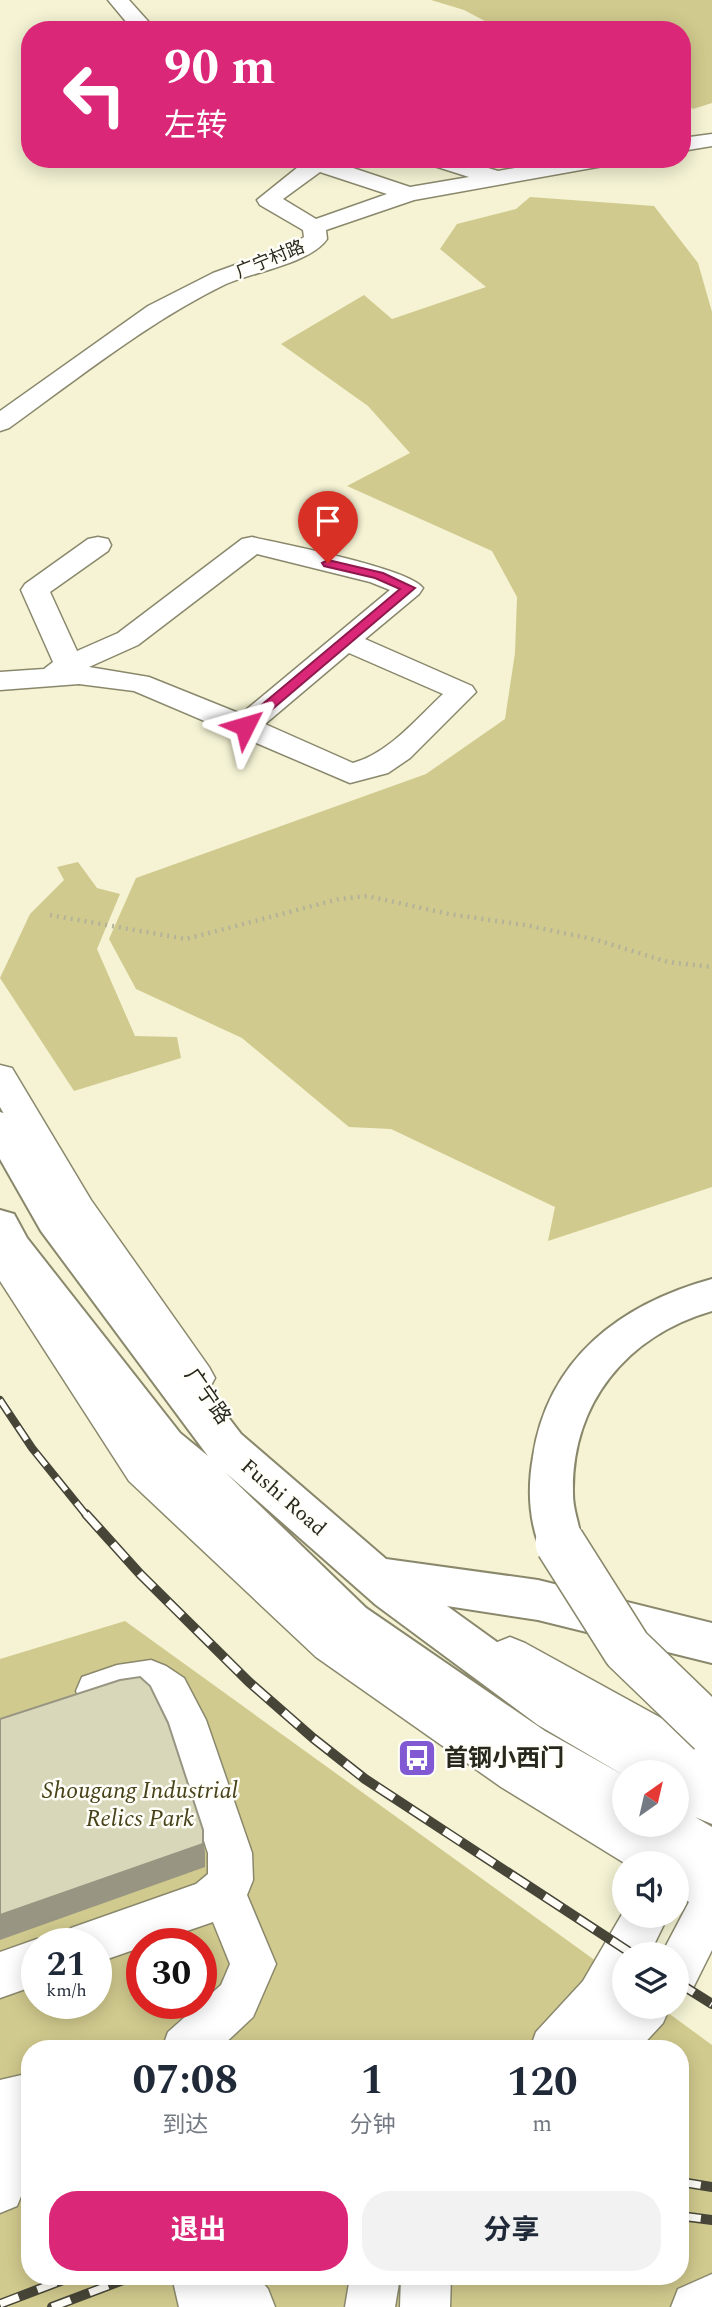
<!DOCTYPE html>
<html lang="zh">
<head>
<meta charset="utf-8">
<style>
  body { margin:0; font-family:Spectral,"Noto Sans SC",serif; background:#f2f2f3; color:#1f2937; height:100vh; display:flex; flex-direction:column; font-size:26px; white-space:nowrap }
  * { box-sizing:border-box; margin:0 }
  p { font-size:23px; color:#747a83 }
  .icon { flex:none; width:38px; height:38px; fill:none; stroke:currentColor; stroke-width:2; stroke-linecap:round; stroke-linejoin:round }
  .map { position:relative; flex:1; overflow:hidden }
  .side { position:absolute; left:21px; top:2040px; width:668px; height:245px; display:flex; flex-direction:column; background:#fff; border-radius:28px; box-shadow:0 4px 18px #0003 }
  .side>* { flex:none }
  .top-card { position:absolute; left:21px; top:21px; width:670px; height:147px; border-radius:28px; box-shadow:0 4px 18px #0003; background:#db2777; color:#fff; overflow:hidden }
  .needle { width:46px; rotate:34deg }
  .buttons { position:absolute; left:612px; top:1760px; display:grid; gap:14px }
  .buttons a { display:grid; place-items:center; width:77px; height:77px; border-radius:50%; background:#fff; box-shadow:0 4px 18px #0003; font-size:35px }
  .speed { position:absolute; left:21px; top:1928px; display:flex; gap:14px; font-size:35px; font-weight:700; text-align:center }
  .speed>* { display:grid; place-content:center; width:91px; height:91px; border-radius:50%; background:#fff; box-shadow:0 4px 18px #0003; line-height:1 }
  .speed small { font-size:18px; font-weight:400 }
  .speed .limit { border:10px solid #d22; background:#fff; color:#111 }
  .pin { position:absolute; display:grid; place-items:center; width:60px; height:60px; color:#fff; margin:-72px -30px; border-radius:50% 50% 50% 0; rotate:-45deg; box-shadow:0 0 7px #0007 }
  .pin .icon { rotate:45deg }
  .me { position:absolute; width:77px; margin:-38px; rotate:50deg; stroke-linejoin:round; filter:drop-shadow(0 0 5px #0008) }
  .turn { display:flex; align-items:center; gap:24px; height:147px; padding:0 28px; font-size:32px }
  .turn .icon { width:91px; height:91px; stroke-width:2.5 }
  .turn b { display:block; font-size:49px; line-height:60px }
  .eta { display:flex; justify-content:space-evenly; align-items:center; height:119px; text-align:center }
  .eta b { font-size:42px; font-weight:700; line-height:49px }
  .action { display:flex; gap:14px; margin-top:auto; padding:14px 28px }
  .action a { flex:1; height:80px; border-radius:28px; background:#db2777; color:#fff; font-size:28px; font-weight:700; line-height:80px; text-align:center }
  .action a+a { background:#f2f2f3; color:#1f2937 }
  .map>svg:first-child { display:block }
  .green { fill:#d1ca8e; fill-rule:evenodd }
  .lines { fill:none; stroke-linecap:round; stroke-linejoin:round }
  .minor-casing { stroke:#8a886c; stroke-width:3 }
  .highway-casing { stroke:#8a886c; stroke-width:4 }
  .path { stroke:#b4b299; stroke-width:4.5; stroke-dasharray:2 5; stroke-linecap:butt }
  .minor { fill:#fff; fill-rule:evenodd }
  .highway { fill:#fff; fill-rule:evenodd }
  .rail-far1-casing { stroke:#464537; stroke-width:8 }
  .rail-casing { stroke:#464537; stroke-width:10 }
  .rail-far1 { stroke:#fffef8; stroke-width:5; stroke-dasharray:16; stroke-linecap:butt }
  .rail { stroke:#fffef8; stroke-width:7; stroke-dasharray:20; stroke-linecap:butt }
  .highway-bridge-casing { stroke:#8a886c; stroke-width:52; stroke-linecap:butt }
  .highway-bridge { stroke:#fff; stroke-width:49 }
  .shaded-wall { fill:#989682 }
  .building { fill:#d9d7b9; stroke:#989682; stroke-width:2 }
  .route { fill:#db2777; stroke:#8e194d; stroke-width:2 }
  .labels { text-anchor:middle; stroke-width:5; stroke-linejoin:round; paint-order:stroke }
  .far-street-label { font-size:18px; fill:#29281d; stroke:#fffef8 }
  .street-label { font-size:21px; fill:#29281d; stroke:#fffef8 }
  .near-poi-label { font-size:24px; font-weight:bold; fill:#29281d; stroke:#fffef8; text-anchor:start }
  .near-park-label { font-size:24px; font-style:italic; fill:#474219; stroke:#fffef8 }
</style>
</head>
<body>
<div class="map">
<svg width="712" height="2307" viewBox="0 0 712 2307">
  <rect width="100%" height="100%" fill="#f5f3d4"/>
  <g class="green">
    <path d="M431,0H712V103L693,109L683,101L682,30H502L464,10Z"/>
    <path d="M530,197L654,206L698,263L712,312V1187L548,1241L555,1207L391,1129L349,1127L242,1038L136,989L109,939L136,878L426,774L505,719L515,653L517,597L492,551L347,486L410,453L368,406L281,344L364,295L392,319L486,287L440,249L457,224L516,209Z"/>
    <path d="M78,862L97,888L120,894L97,949L135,1036L177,1037L181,1058L74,1091L0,978L30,914L64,880L57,867Z"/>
    <path d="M125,1621L625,1982V2007H660L712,2045V2307H0V1659ZM37,1944H96V2004H37ZM142,1944H201V2004H142ZM30,2049H681V2277H30Z"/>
  </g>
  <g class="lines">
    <g class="minor-casing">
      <g id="minor">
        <path d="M108,0H129L155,29L133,30Z"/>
        <path d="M712,134V146L682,151V138Z"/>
        <path d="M308,159H334L332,161L410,187L469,177L428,164L425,159H459L498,171L565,159H614L611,164L603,166L414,200L326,230L327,239C311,263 253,272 226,284C148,322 80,377 9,428L0,431V411L148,306L213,273L293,244L304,237L303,230L260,205L257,200ZM320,172L387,194L316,219L283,199Z"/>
        <path d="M98,537L108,539L111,545L108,551L50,592L77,651L118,633L242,539L252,537C282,544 409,568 423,588L419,594L365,639L472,686L476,692L410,758L388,773L350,783L134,691L79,684L0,690V672L44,669L53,662L21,590L25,584L88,539ZM257,554L370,582L390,590L241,714L149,677L89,667L138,645ZM349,653L443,694C416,719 389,753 353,763L265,724Z"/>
        <path d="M0,1065L12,1068L91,1200L209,1367L215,1378L209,1389L196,1394L183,1389L65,1220L0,1107Z"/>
        <path d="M0,1237L13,1241L157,1457L346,1631L531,1759L625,1814V1825H643L712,1866V1950L693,1988L677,1995V1955H661L689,1902L677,1895V1864H626L501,1787L316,1657L129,1481L0,1281Z"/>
        <path d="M510,1637L525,1643L712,1746V1789L697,1783L495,1669L489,1656L495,1643Z"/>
        <path d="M151,1660L166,1666L184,1678L206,1720L252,1853L253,1880L247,1895L276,1964L253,2017L219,2049H162L168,2032L221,1985L230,1964L213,1922L149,1944H142V1947L96,1963V1944H64L71,1928L196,1884L208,1874V1853C196,1817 173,1719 145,1699L117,1703L97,1710L82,1705L76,1691L82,1677L117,1665Z"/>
        <path d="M625,1909V1916H668L649,1955H625V2007H670L663,2023L639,2049H530L536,2032L583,1981Z"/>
        <path d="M37,1939L49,1944H37V1985L0,1998V1952Z"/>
        <path d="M30,2073V2121L24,2122V2189L17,2206L0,2213V2080Z"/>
        <path d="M712,2274V2307H671L678,2289Z"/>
        <path d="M172,2277H258L268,2289L275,2307H179Z"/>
        <path d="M350,2277H400L395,2307H345Z"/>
        <path d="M401,2277H451L450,2307H400Z"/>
      </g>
    </g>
    <g class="highway-casing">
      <g id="highway">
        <path d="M0,1112L13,1116L69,1209L241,1434L386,1559L538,1580L712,1623V1663L538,1620L447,1606L570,1695L712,1776V1824L695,1817L712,1827V1876L695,1869L647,1841L640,1825H677V1807L681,1809L677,1807V1773H625V1776L538,1725L376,1605L225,1472L366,1608L545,1731L625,1776V1824L608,1818L511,1761L334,1636L172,1476L150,1459L0,1261V1210L14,1214L27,1238L180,1433L208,1456L41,1231L0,1159Z"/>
        <path d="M712,1279V1311C626,1336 571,1404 573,1494C573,1519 587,1533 576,1557L560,1562L544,1557C529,1525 527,1491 533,1457C548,1358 621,1304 712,1279Z"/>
      </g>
    </g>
    <path class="path" d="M50,915L186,939L339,899L367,896L449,914L525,925L597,940L668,962L712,967"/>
    <use href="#minor" class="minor"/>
    <use href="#highway" class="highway"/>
    <g class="rail-far1-casing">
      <path id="rail-far1" d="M0,1400L32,1448L87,1516"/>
    </g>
    <g class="rail-casing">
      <g id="rail">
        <path d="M86,1514L140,1574L249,1682L313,1738L365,1779L634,1955"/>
        <path d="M677,1982L712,2004"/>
        <path d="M681,2182L712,2187"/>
        <path d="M681,2216L712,2220"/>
        <path d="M0,2304L71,2277"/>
        <path d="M52,2307L131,2277"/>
      </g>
    </g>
    <use href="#rail-far1" class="rail-far1"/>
    <use href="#rail" class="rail"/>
    <g class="highway-bridge-casing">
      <path id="highway-bridge" d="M560,1543L627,1649L712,1731"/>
    </g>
    <use href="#highway-bridge" class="highway-bridge"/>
  </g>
  <path class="shaded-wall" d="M203,1830L205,1853V1867L0,1940V1915Z"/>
  <path class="building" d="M140,1677L150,1686L168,1723L203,1830V1844L0,1915V1719L120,1680Z"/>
  <path class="route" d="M328,560L383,573L415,588L249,729H240V723L400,589L375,578L324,566L322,563Z"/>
  <defs>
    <g id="bus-square" transform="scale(2.0125)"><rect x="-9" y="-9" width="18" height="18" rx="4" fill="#8159d2" stroke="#fffef8"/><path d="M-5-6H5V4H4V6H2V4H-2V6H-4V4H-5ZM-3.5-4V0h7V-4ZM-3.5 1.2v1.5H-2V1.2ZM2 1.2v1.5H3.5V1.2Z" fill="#fff"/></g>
  </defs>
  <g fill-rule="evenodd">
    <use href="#bus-square" x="417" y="1758"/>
  </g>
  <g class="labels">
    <g class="far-street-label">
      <text transform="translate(270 259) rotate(-22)" y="6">广宁村路</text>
    </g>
    <g class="street-label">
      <text transform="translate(208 1396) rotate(55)" y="7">广宁路</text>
      <text transform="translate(284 1497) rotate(41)" y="7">Fushi Road</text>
    </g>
    <g class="near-poi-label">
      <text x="444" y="1766">首钢小西门</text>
    </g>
    <g class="near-park-label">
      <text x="140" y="1798">Shougang Industrial<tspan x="140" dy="28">Relics Park</tspan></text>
    </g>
  </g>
</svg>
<div class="buttons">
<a><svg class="needle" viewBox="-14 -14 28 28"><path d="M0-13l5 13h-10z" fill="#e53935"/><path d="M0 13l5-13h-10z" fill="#747a83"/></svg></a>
<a><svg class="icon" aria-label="sound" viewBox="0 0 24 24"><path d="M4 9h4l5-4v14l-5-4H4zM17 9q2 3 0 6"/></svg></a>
<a><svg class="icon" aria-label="layers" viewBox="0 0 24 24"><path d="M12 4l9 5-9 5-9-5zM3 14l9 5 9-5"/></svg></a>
</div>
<div class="speed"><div>21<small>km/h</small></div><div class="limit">30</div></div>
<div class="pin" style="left:328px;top:563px;background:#d93025"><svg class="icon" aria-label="arrive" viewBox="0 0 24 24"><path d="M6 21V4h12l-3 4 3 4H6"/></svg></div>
<svg class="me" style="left:245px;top:726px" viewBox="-20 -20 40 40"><path d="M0-17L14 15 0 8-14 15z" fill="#db2777" stroke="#fff" stroke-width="4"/></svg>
<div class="top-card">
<div class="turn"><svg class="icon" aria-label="left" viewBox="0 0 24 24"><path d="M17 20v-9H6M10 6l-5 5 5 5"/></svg><div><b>90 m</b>左转</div></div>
</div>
<section class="side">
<div class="eta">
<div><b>07:08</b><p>到达</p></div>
<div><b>1</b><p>分钟</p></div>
<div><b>120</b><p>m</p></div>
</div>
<div class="action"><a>退出</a><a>分享</a></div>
</section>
</div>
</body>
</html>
